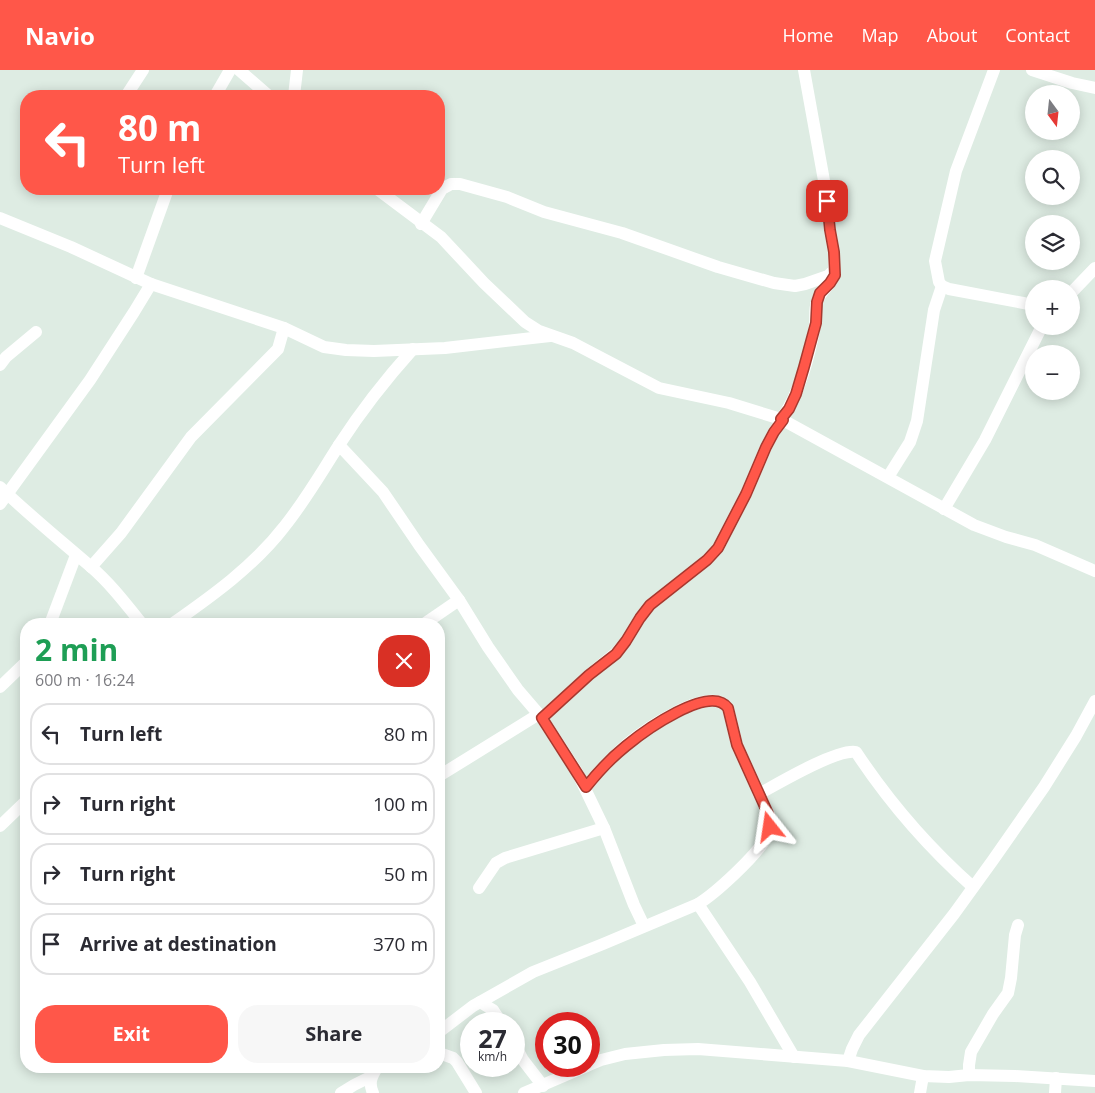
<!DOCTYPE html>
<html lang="en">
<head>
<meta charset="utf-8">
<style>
  body { margin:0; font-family:"Open Sans",sans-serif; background:#f7f7f7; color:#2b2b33; height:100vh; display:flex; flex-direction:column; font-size:19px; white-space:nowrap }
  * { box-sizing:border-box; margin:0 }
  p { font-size:16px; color:#7c7c81 }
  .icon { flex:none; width:28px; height:28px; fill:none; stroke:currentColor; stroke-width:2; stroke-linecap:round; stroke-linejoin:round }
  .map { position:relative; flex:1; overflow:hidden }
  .drawer { position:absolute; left:20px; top:548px; width:425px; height:455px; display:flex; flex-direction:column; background:#fff; border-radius:20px; box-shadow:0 2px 12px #0003 }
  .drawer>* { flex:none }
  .guide { position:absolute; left:20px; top:20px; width:425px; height:105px; border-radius:20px; box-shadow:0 2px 12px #0003; background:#ff5749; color:#fff; overflow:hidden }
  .needle { width:32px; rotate:165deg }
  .tools { position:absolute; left:1025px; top:15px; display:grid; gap:10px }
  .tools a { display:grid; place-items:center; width:55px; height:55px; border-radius:50%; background:#fff; box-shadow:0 2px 12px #0003; font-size:25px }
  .speed { position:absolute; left:460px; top:942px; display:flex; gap:10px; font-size:25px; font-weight:700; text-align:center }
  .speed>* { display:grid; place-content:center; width:65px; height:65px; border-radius:50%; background:#fff; box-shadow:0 2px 12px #0003; line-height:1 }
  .speed small { font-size:12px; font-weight:400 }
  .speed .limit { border:8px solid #d22; background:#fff; color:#111 }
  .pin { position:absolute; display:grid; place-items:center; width:42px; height:42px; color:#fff; margin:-21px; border-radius:10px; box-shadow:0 2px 8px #0006 }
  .me { position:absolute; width:55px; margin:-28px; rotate:345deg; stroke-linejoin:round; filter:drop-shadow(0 0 4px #0008) }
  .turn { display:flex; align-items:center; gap:18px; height:105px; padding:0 15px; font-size:22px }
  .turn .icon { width:65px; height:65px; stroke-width:2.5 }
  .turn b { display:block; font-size:35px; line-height:42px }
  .round { display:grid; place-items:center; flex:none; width:52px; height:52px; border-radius:20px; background:#f7f7f7 }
  .summary { display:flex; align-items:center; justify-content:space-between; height:85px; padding:0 15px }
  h1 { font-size:30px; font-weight:700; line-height:38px; color:#1e9e55 }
  .button { display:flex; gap:10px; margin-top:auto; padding:10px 15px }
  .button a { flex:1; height:58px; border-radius:20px; background:#ff5749; color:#fff; font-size:20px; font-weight:700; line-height:58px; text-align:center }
  .button a+a { background:#f7f7f7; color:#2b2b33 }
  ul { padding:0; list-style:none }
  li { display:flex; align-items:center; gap:15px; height:62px; margin:0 10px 8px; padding:0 5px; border:2px solid #e1e1e2; border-radius:20px }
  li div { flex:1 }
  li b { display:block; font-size:19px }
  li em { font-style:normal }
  header { display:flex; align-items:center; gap:30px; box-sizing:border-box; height:70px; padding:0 25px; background:#ff5749; color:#fff }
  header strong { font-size:24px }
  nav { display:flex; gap:28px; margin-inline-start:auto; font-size:18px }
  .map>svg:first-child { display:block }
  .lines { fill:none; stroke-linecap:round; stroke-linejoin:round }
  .minor { stroke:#fff; stroke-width:12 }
  .route-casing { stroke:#a6392f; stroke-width:12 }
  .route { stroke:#ff5749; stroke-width:9 }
</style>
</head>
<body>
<header>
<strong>Navio</strong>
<nav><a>Home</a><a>Map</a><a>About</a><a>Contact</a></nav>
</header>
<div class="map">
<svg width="1095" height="1023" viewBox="0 0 1095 1023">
  <rect width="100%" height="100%" fill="#deece3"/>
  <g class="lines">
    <g class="minor">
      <path d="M239,0L269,26"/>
      <path d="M994,0L956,101L935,191L939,212L942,216L949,219L1034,235"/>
      <path d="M1032,0L1072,13L1095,18"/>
      <path d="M126,26L143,0"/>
      <path d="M215,26L230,0"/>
      <path d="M294,26L297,0"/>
      <path d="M377,119L441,167L484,213L525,252L539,261L573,273L659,318L729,333L781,349L974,455L1006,467L1035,475L1095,501"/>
      <path d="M0,148L71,177L151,214L284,258L324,277L346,280L374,281L445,278L550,266"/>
      <path d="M421,154L442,119L451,114H460L507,127L544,142L622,163L718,197L774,213L795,216L805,214L828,206L834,200V182L830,160L825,116L804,0"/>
      <path d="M136,208L168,119"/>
      <path d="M1071,223L1095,198"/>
      <path d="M0,295L6,287L36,262"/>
      <path d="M781,349C799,326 810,284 815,255C816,247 814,239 817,232C820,220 834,214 834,203"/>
      <path d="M339,375L383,422L419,475L459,530L488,577L518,620L542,648L577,702L604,758L634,835L644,856"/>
      <path d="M888,407L910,372L917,351L934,240L942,216"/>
      <path d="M0,417C29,445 60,470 90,496C110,513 126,534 142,554"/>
      <path d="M0,434L90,310L134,242L151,214"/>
      <path d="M944,439L985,370L1040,260L1043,256"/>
      <path d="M91,497L121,463L191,367L278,279L284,258"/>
      <path d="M50,554L76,485"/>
      <path d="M172,554C212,526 254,496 284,457C305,431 321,403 339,375C361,341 386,309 413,279"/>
      <path d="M424,554L459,530"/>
      <path d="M0,617L26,592"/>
      <path d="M542,648L589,605L616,583L626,571L640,548L650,535L707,490L718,478L746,424L766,377L774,362L783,350"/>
      <path d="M439,706L539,644"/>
      <path d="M759,724C777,714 838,678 856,682C889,732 929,778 973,817"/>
      <path d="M0,756L26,731"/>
      <path d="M479,818L496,793L505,788L604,758"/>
      <path d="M698,834L750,912L794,987"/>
      <path d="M480,932L493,940L502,954"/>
      <path d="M439,962L473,936L533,902L603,874L698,834C716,823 756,786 766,768C769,762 770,755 770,748L737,675L728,638C710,613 643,661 626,675C611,688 598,702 586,717"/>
      <path d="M514,973L523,990L543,1016"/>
      <path d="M439,983L453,988L457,992L476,1023"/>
      <path d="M848,991L852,979L859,965L954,844L993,790L1044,717L1076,666L1095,631"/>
      <path d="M589,995L601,990L625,984L664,980L698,979L848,991L923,1006L949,1007L969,1005L1015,1006L1095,1011"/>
      <path d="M969,1005V995L971,982L993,944L1008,923L1011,908L1015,865L1018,855"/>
      <path d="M341,1023L354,1015L370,1007"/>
      <path d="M373,1023C368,1012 372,1006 378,996"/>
      <path d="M524,1023L587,996"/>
      <path d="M920,1023L923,1006"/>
      <path d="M1055,1023L1056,1008"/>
    </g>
  </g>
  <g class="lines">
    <g class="route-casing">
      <path id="route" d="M770,757V748L737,675L728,638C710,613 643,662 626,676C611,688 598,702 586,717L542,648L589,605L616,584L626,571L640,548L650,535L707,490L718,478L746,424L766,377L774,362L783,350L781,349L789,339L796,324L804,297L816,253L817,232L820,223L830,213L835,205L834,182L830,160L827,131"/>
    </g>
    <use href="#route" class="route"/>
  </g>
</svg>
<div class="tools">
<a><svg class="needle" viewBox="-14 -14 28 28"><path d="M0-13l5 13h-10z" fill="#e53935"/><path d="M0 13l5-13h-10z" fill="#7c7c81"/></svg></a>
<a><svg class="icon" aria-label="search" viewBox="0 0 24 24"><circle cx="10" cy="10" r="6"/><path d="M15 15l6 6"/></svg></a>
<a><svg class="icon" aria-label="layers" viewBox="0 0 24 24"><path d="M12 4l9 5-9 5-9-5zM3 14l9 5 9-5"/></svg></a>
<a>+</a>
<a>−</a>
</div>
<div class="speed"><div>27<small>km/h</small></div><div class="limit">30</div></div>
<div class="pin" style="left:827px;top:131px;background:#d93025"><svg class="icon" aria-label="arrive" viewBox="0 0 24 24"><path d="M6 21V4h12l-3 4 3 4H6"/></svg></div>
<svg class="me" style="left:770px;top:757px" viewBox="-20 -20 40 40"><path d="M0-17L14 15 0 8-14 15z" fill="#ff5749" stroke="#fff" stroke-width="4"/></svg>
<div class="guide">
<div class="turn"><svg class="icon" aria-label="left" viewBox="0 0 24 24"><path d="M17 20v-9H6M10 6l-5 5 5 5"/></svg><div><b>80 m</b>Turn left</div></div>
</div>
<section class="drawer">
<div class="summary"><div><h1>2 min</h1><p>600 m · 16:24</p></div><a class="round" style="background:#d93025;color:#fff"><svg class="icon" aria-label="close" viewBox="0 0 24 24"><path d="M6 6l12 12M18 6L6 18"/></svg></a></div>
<ul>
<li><svg class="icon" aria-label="left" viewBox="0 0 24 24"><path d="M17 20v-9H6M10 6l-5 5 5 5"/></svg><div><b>Turn left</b></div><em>80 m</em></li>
<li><svg class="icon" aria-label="right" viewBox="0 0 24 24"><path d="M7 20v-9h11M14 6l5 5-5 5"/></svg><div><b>Turn right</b></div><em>100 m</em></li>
<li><svg class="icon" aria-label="right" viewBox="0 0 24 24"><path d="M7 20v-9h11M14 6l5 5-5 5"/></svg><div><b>Turn right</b></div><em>50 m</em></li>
<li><svg class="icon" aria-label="arrive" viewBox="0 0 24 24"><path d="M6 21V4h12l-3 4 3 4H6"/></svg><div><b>Arrive at destination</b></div><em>370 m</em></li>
</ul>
<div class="button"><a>Exit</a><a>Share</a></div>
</section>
</div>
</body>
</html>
